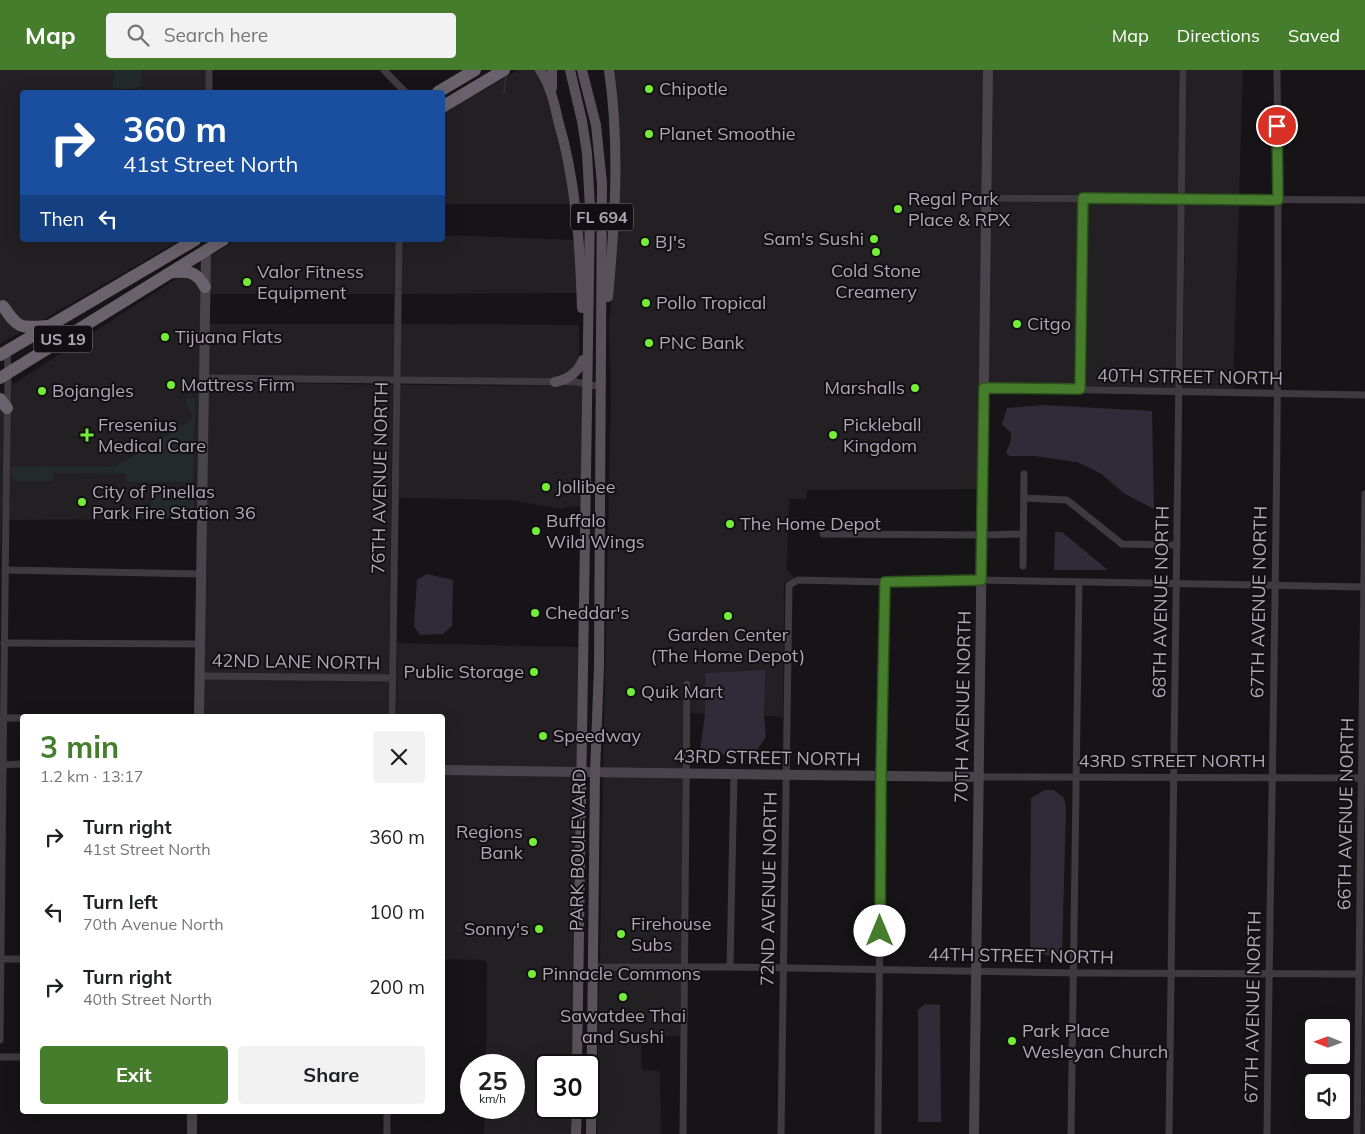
<!DOCTYPE html>
<html lang="en">
<head>
<meta charset="utf-8">
<style>
  body { margin:0; font-family:Mulish,sans-serif; background:#f2f2f2; color:#202124; height:100vh; display:flex; flex-direction:column; font-size:19px; white-space:nowrap }
  * { box-sizing:border-box; margin:0 }
  p { font-size:16px; color:#757577 }
  .icon { flex:none; width:28px; height:28px; fill:none; stroke:currentColor; stroke-width:2; stroke-linecap:round; stroke-linejoin:round }
  .map { position:relative; flex:1; overflow:hidden }
  .sheet { position:absolute; left:20px; top:644px; width:425px; height:400px; display:flex; flex-direction:column; background:#fff; border-radius:5px; box-shadow:0 5px 20px #0002 }
  .sheet>* { flex:none }
  .guide { position:absolute; left:20px; top:20px; width:425px; height:152px; border-radius:5px; box-shadow:0 5px 20px #0002; background:#1a4fa0; color:#fff; overflow:hidden }
  .needle { width:32px; rotate:271deg }
  .controls { position:absolute; left:1305px; top:949px; display:grid; gap:10px }
  .controls a { display:grid; place-items:center; width:45px; height:45px; border-radius:5px; background:#fff; box-shadow:0 5px 20px #0002; font-size:25px }
  .speed { position:absolute; left:460px; top:984px; display:flex; gap:10px; font-size:25px; font-weight:700; text-align:center }
  .speed>* { display:grid; place-content:center; width:65px; height:65px; border-radius:50%; background:#fff; box-shadow:0 5px 20px #0002; line-height:1 }
  .speed small { font-size:12px; font-weight:400 }
  .speed .limit { border:2px solid #111; border-radius:8px; background:#fff; color:#111 }
  .pin { position:absolute; display:grid; place-items:center; width:42px; height:42px; color:#fff; margin:-21px; border:2px solid #fff; border-radius:50%; box-shadow:0 1px 5px #0007 }
  .me { position:absolute; width:55px; margin:-28px; rotate:0deg; stroke-linejoin:round; filter:drop-shadow(0 0 4px #0008) }
  .turn { display:flex; align-items:center; gap:18px; height:105px; padding:0 20px; font-size:22px }
  .turn .icon { width:65px; height:65px; stroke-width:2.5 }
  .turn b { display:block; font-size:35px; line-height:42px }
  .then { display:flex; align-items:center; height:48px; padding:0 20px; background:#0003; gap:10px; font-size:19px }
  .round { display:grid; place-items:center; flex:none; width:52px; height:52px; border-radius:5px; background:#f2f2f2 }
  .head { display:flex; align-items:center; justify-content:space-between; height:85px; padding:0 20px }
  h1 { font-size:30px; font-weight:700; line-height:38px; color:#457d2c }
  .button { display:flex; gap:10px; margin-top:auto; padding:10px 20px }
  .button a { flex:1; height:58px; border-radius:5px; background:#457d2c; color:#fff; font-size:20px; font-weight:700; line-height:58px; text-align:center }
  .button a+a { background:#f2f2f2; color:#202124 }
  ul { padding:0; list-style:none }
  li { display:flex; align-items:center; gap:15px; height:75px; padding:0 20px }
  li div { flex:1 }
  li b { display:block; font-size:19px }
  li em { font-style:normal }
  header { display:flex; align-items:center; gap:30px; box-sizing:border-box; height:70px; padding:0 25px; background:#457d2c; color:#fff }
  header strong { font-size:24px }
  nav { display:flex; gap:28px; margin-inline-start:auto; font-size:18px }
  .search { width:350px; height:45px; background:#f2f2f2; display:flex; align-items:center; gap:12px; box-sizing:border-box; padding:0 18px; border-radius:5px; color:#757577; font-size:19px }
  .map>svg:first-child { display:block }
  .built { fill:#232023 }
  .green { fill:#232a2b }
  .water { fill:#312b39 }
  .lines { fill:none; stroke-linecap:round; stroke-linejoin:round }
  .stream { stroke:#312b39; stroke-width:2 }
  .street { stroke:#3f3a40; stroke-width:7 }
  .secondary { stroke:#49434b; stroke-width:10 }
  .primary { stroke:#58515a; stroke-width:10 }
  .highway { stroke:#69626c; stroke-width:12 }
  .route-casing { stroke:#2d511d; stroke-width:12 }
  .route { stroke:#457d2c; stroke-width:9 }
  .poi-dot { fill:#73ed36; stroke:#110f11; stroke-width:2 }
  .labels { text-anchor:middle; stroke-width:4; stroke-linejoin:round; paint-order:stroke }
  .shield { fill:#110f11; stroke:#817984; stroke-width:1 }
  .shield-label { font-size:16px; font-weight:bold; fill:#b1a6b6 }
  .poi-label { font-size:18px; fill:#b1a6b6; stroke:#110f11; text-anchor:start }
  .street-label { font-size:18px; fill:#b1a6b6; stroke:#110f11 }
</style>
</head>
<body>
<header>
<strong>Map</strong>
<div class="search"><svg class="icon" aria-label="search" viewBox="0 0 24 24"><circle cx="10" cy="10" r="6"/><path d="M15 15l6 6"/></svg>Search here</div>
<nav><a>Map</a><a>Directions</a><a>Saved</a></nav>
</header>
<div class="map">
<svg width="1365" height="1064" viewBox="0 0 1365 1064">
  <rect width="100%" height="100%" fill="#161416"/>
  <g class="built">
    <path d="M0,0H114L112,15L118,19L135,20L138,19L141,13V0H206V22H22V170H180L36,254L22,253L0,233Z"/>
    <path d="M518,0H535L546,24L568,108L571,134H443L442,44Z"/>
    <path d="M612,0H985L979,419L807,420L806,429H789L787,499L793,506V509L785,512L784,514L783,647L764,646V600L705,603V644L691,643V611L684,610L683,699L603,700L611,319L609,251L612,225Z"/>
    <path d="M992,0H1179L1178,126L990,124Z"/>
    <path d="M1187,0H1243L1239,126H1185Z"/>
    <path d="M990,131L1080,132L1076,316L988,315Z"/>
    <path d="M1087,132H1178L1175,318L1084,316Z"/>
    <path d="M1185,132L1239,133L1233,319L1183,318Z"/>
    <path d="M443,165L575,170L578,223L402,224V170H442Z"/>
    <path d="M236,170H395L394,224H209V187Z"/>
    <path d="M182,205H187L201,218L198,449L9,450V431H2L0,499V334L4,339L2,425L9,426L12,315Z"/>
    <path d="M0,237L24,260L0,274Z"/>
    <path d="M208,254H394L393,308L208,305Z"/>
    <path d="M401,254L579,255V289L573,299L554,309L400,308Z"/>
    <path d="M207,312L393,315L388,646H203Z"/>
    <path d="M400,315L576,316L583,318L581,437L569,436L562,439L510,430L399,428Z"/>
    <path d="M397,573L578,577L577,699L443,696L442,646H396Z"/>
    <path d="M443,703L577,706L573,995H546V1038H573L572,1064H484L485,1038H514V995H486L487,893L484,890L443,889Z"/>
    <path d="M603,706H683L681,893H600Z"/>
    <path d="M1365,737V1064H1361Z"/>
    <path d="M599,900H681L680,966L641,967L642,1000L660,1001L661,1064H597Z"/>
  </g>
  <g class="green">
    <path d="M114,0H141C142,14 143,20 127,19C122,19 119,19 114,18L112,16Z"/>
    <path d="M192,327L195,329L193,412H126V404L54,403L53,411H15L13,409V405H11V399L14,396L115,397L192,349V345L185,332L187,329Z"/>
    <path d="M152,420H194L193,447L132,448V444L146,445V443H151Z"/>
  </g>
  <g class="water">
    <path d="M1043,335L1152,341L1154,439L1125,424L1100,403L1077,392L1034,386H1009L1006,382L1011,371V363L1002,354L1007,338Z"/>
    <path d="M1055,462H1062L1108,500H1054Z"/>
    <path d="M427,504L453,510L452,556L443,564L420,565L414,556L417,510Z"/>
    <path d="M765,600L764,646L766,667L755,683L729,685L700,681L705,644V603Z"/>
    <path d="M1045,720H1054L1064,728L1066,739L1062,885C1049,888 1040,884 1030,876L1031,728Z"/>
    <path d="M925,934L940,935L941,1052H918V940Z"/>
  </g>
  <g class="lines">
    <path class="stream" d="M504,23L506,5"/>
    <g class="street">
      <path d="M384,0L405,22"/>
      <path d="M209,22V0"/>
      <path d="M987,128L1365,130"/>
      <path d="M204,308L576,312L587,315L602,316"/>
      <path d="M984,318L1365,325"/>
      <path d="M1080,319L1083,128"/>
      <path d="M1024,428L1067,430L1122,474L1177,475"/>
      <path d="M6,430L8,303L7,281"/>
      <path d="M823,464L982,465L1023,464"/>
      <path d="M1023,496L1024,404"/>
      <path d="M5,500L201,504"/>
      <path d="M4,573L200,574"/>
      <path d="M199,606L393,608"/>
      <path d="M392,646L399,170"/>
      <path d="M3,648H22"/>
      <path d="M0,695L22,694"/>
      <path d="M979,707L1362,708"/>
      <path d="M0,889H22"/>
      <path d="M593,897H730L1073,903L1359,904"/>
      <path d="M730,897L734,703"/>
      <path d="M0,970L6,434"/>
      <path d="M0,987H22"/>
      <path d="M387,1064V1041"/>
      <path d="M683,1064L687,614"/>
      <path d="M781,1064L789,515L798,510L885,512L981,510L1364,517"/>
      <path d="M878,1064L881,705L885,512"/>
      <path d="M1071,1064L1079,512"/>
      <path d="M1169,1064L1183,0"/>
      <path d="M1267,1064C1271,709 1281,355 1277,0"/>
      <path d="M1357,1064L1365,424"/>
    </g>
    <g class="secondary">
      <path d="M199,646L206,181"/>
      <path d="M442,700C621,704 800,704 979,707"/>
      <path d="M192,1064V1041"/>
      <path d="M974,1064L988,0"/>
    </g>
    <g class="primary">
      <path d="M540,0C550,15 554,32 558,50C576,111 580,175 582,238"/>
      <path d="M552,0V18"/>
      <path d="M570,0L582,51L587,83L590,138L577,995"/>
      <path d="M582,0L596,55L602,113L599,596L595,703L591,1064"/>
      <path d="M608,227C615,151 620,76 609,0"/>
      <path d="M555,312C569,309 577,303 583,290"/>
      <path d="M576,1064L577,1038"/>
    </g>
    <g class="highway">
      <path d="M438,22L475,0"/>
      <path d="M442,37L504,0"/>
      <path d="M172,202C189,201 196,201 205,217"/>
      <path d="M3,236C18,259 21,258 47,256"/>
      <path d="M0,285L195,170"/>
      <path d="M0,308L223,170"/>
      <path d="M0,329L7,338"/>
    </g>
  </g>
  <g class="lines">
    <g class="route-casing">
      <path id="route" d="M880,861L881,705L885,512L981,510L984,318L1080,319L1083,128L1278,130L1277,56"/>
    </g>
    <use href="#route" class="route"/>
  </g>
  <g class="poi-dot">
    <circle cx="649" cy="19" r="5"/>
    <circle cx="649" cy="64" r="5"/>
    <circle cx="898" cy="139" r="5"/>
    <circle cx="874" cy="169" r="5"/>
    <circle cx="645" cy="172" r="5"/>
    <circle cx="876" cy="182" r="5"/>
    <circle cx="247" cy="212" r="5"/>
    <circle cx="646" cy="233" r="5"/>
    <circle cx="1017" cy="254" r="5"/>
    <circle cx="165" cy="267" r="5"/>
    <circle cx="649" cy="273" r="5"/>
    <circle cx="171" cy="315" r="5"/>
    <circle cx="915" cy="318" r="5"/>
    <circle cx="42" cy="321" r="5"/>
    <path d="M84.5 357.5h5v5h5v5h-5v5h-5v-5h-5v-5h5z"/>
    <circle cx="833" cy="365" r="5"/>
    <circle cx="546" cy="417" r="5"/>
    <circle cx="82" cy="432" r="5"/>
    <circle cx="730" cy="454" r="5"/>
    <circle cx="536" cy="461" r="5"/>
    <circle cx="535" cy="543" r="5"/>
    <circle cx="728" cy="546" r="5"/>
    <circle cx="534" cy="602" r="5"/>
    <circle cx="631" cy="622" r="5"/>
    <circle cx="543" cy="666" r="5"/>
    <circle cx="533" cy="772" r="5"/>
    <circle cx="539" cy="859" r="5"/>
    <circle cx="621" cy="864" r="5"/>
    <circle cx="532" cy="904" r="5"/>
    <circle cx="623" cy="927" r="5"/>
    <circle cx="1012" cy="971" r="5"/>
  </g>
  <g class="labels">
    <g class="shield">
      <rect x="571" y="133.5" width="62" height="27" rx="4"/>
      <rect x="34" y="255.5" width="58" height="27" rx="4"/>
    </g>
    <g class="shield-label">
      <text x="602" y="153">FL 694</text>
      <text x="63" y="275">US 19</text>
    </g>
    <g class="poi-label">
      <text x="659" y="25">Chipotle</text>
      <text x="659" y="70">Planet Smoothie</text>
      <text x="908" y="135">Regal Park<tspan x="908" dy="21">Place &amp; RPX</tspan></text>
      <text x="864" y="175" text-anchor="end">Sam's Sushi</text>
      <text x="655" y="178">BJ's</text>
      <text x="876" y="207" text-anchor="middle">Cold Stone<tspan x="876" dy="21">Creamery</tspan></text>
      <text x="257" y="208">Valor Fitness<tspan x="257" dy="21">Equipment</tspan></text>
      <text x="656" y="239">Pollo Tropical</text>
      <text x="1027" y="260">Citgo</text>
      <text x="175" y="273">Tijuana Flats</text>
      <text x="659" y="279">PNC Bank</text>
      <text x="181" y="321">Mattress Firm</text>
      <text x="905" y="324" text-anchor="end">Marshalls</text>
      <text x="52" y="327">Bojangles</text>
      <text x="98" y="361">Fresenius<tspan x="98" dy="21">Medical Care</tspan></text>
      <text x="843" y="361">Pickleball<tspan x="843" dy="21">Kingdom</tspan></text>
      <text x="556" y="423">Jollibee</text>
      <text x="92" y="428">City of Pinellas<tspan x="92" dy="21">Park Fire Station 36</tspan></text>
      <text x="546" y="457">Buffalo<tspan x="546" dy="21">Wild Wings</tspan></text>
      <text x="740" y="460">The Home Depot</text>
      <text x="545" y="549">Cheddar's</text>
      <text x="728" y="571" text-anchor="middle">Garden Center<tspan x="728" dy="21">(The Home Depot)</tspan></text>
      <text x="524" y="608" text-anchor="end">Public Storage</text>
      <text x="641" y="628">Quik Mart</text>
      <text x="553" y="672">Speedway</text>
      <text x="523" y="768" text-anchor="end">Regions<tspan x="523" dy="21">Bank</tspan></text>
      <text x="631" y="860">Firehouse<tspan x="631" dy="21">Subs</tspan></text>
      <text x="529" y="865" text-anchor="end">Sonny's</text>
      <text x="542" y="910">Pinnacle Commons</text>
      <text x="623" y="952" text-anchor="middle">Sawatdee Thai<tspan x="623" dy="21">and Sushi</tspan></text>
      <text x="1022" y="967">Park Place<tspan x="1022" dy="21">Wesleyan Church</tspan></text>
    </g>
    <g class="street-label">
      <text transform="translate(1190 307) rotate(1)" y="6">40TH STREET NORTH</text>
      <text transform="translate(380 408) rotate(-89)" y="6">76TH AVENUE NORTH</text>
      <text transform="translate(1161 532) rotate(-89)" y="6">68TH AVENUE NORTH</text>
      <text transform="translate(1259 532) rotate(-89)" y="6">67TH AVENUE NORTH</text>
      <text transform="translate(296 592) rotate(1)" y="6">42ND LANE NORTH</text>
      <text transform="translate(963 637) rotate(-89)" y="6">70TH AVENUE NORTH</text>
      <text transform="translate(767 688) rotate(1)" y="6">43RD STREET NORTH</text>
      <text x="1172" y="697">43RD STREET NORTH</text>
      <text transform="translate(1346 744) rotate(-89)" y="6">66TH AVENUE NORTH</text>
      <text transform="translate(578 780) rotate(-89)" y="6">PARK BOULEVARD</text>
      <text transform="translate(769 819) rotate(-89)" y="6">72ND AVENUE NORTH</text>
      <text transform="translate(1021 886) rotate(1)" y="6">44TH STREET NORTH</text>
      <text transform="translate(1253 937) rotate(-89)" y="6">67TH AVENUE NORTH</text>
    </g>
  </g>
</svg>
<div class="controls">
<a><svg class="needle" viewBox="-14 -14 28 28"><path d="M0-13l5 13h-10z" fill="#e53935"/><path d="M0 13l5-13h-10z" fill="#757577"/></svg></a>
<a><svg class="icon" aria-label="sound" viewBox="0 0 24 24"><path d="M4 9h4l5-4v14l-5-4H4zM17 9q2 3 0 6"/></svg></a>
</div>
<div class="speed"><div>25<small>km/h</small></div><div class="limit">30</div></div>
<div class="pin" style="left:1277px;top:56px;background:#d93025"><svg class="icon" aria-label="arrive" viewBox="0 0 24 24"><path d="M6 21V4h12l-3 4 3 4H6"/></svg></div>
<svg class="me" style="left:880px;top:861px" viewBox="-20 -20 40 40"><circle r="19" fill="#fff"/><path d="M0-13L10 11 0 6-10 11z" fill="#457d2c"/></svg>
<div class="guide">
<div class="turn"><svg class="icon" aria-label="right" viewBox="0 0 24 24"><path d="M7 20v-9h11M14 6l5 5-5 5"/></svg><div><b>360 m</b>41st Street North</div></div>
<div class="then">Then<svg class="icon" aria-label="left" viewBox="0 0 24 24"><path d="M17 20v-9H6M10 6l-5 5 5 5"/></svg></div>
</div>
<section class="sheet">
<div class="head"><div><h1>3 min</h1><p>1.2 km · 13:17</p></div><a class="round"><svg class="icon" aria-label="close" viewBox="0 0 24 24"><path d="M6 6l12 12M18 6L6 18"/></svg></a></div>
<ul>
<li><svg class="icon" aria-label="right" viewBox="0 0 24 24"><path d="M7 20v-9h11M14 6l5 5-5 5"/></svg><div><b>Turn right</b><p>41st Street North</p></div><em>360 m</em></li>
<li><svg class="icon" aria-label="left" viewBox="0 0 24 24"><path d="M17 20v-9H6M10 6l-5 5 5 5"/></svg><div><b>Turn left</b><p>70th Avenue North</p></div><em>100 m</em></li>
<li><svg class="icon" aria-label="right" viewBox="0 0 24 24"><path d="M7 20v-9h11M14 6l5 5-5 5"/></svg><div><b>Turn right</b><p>40th Street North</p></div><em>200 m</em></li>
</ul>
<div class="button"><a>Exit</a><a>Share</a></div>
</section>
</div>
</body>
</html>
